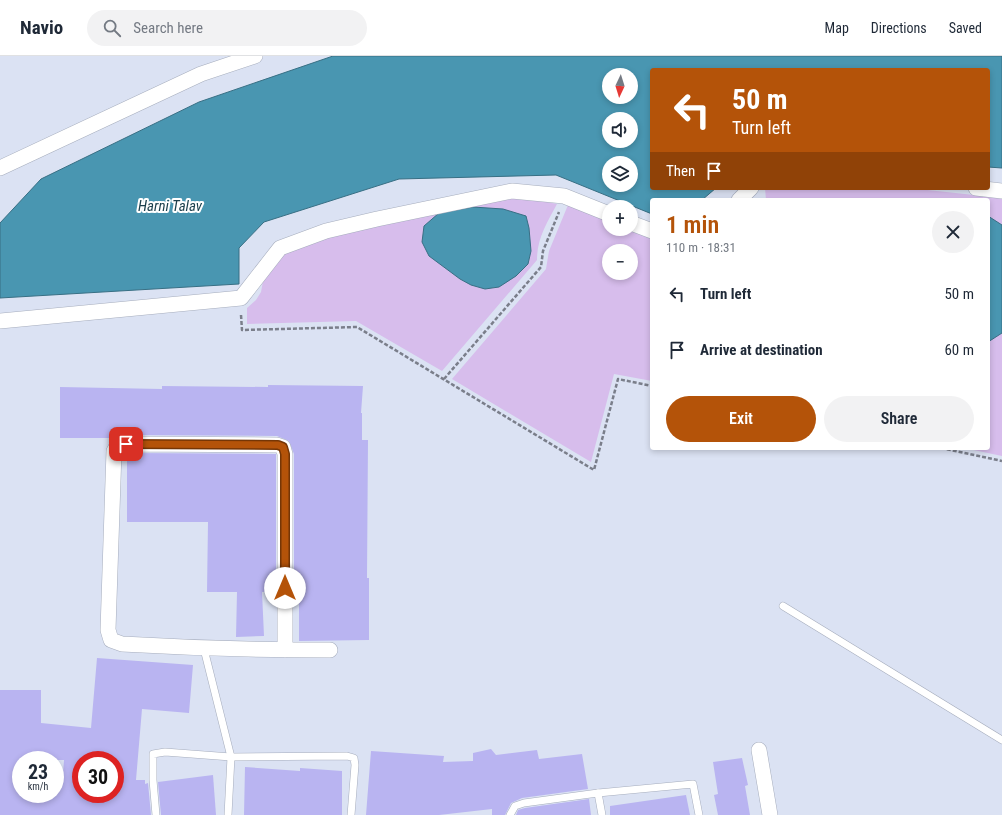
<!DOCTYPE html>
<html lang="en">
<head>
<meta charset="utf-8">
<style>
  body { margin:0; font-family:"Roboto Condensed",sans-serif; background:#f2f2f3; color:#1f2937; height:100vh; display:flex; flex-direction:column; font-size:15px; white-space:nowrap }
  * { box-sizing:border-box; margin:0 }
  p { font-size:13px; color:#747a83 }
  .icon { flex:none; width:22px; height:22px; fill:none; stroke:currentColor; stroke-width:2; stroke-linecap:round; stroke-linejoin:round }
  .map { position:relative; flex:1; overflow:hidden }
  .panel { position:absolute; left:650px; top:142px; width:340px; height:252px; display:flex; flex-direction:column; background:#fff; border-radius:4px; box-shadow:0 2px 6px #0003 }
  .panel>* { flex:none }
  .top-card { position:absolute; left:650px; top:12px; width:340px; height:122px; border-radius:4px; box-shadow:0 2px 6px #0003; background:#b45309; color:#fff; overflow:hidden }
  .needle { width:26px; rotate:184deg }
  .tools { position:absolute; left:602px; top:12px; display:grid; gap:8px }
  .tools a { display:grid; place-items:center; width:36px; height:36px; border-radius:50%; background:#fff; box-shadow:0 2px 6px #0003; font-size:20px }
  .speed { position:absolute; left:12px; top:695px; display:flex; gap:8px; font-size:20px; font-weight:700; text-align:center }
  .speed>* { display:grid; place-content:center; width:52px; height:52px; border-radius:50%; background:#fff; box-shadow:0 2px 6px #0003; line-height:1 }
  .speed small { font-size:10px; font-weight:400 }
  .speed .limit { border:6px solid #d22; background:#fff; color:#111 }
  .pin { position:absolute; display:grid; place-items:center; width:34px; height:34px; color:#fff; margin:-17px; border-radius:8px; box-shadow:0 2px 6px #0006 }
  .me { position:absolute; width:44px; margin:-22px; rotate:0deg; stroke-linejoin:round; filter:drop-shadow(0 0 3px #0008) }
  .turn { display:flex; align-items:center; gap:14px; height:84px; padding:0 16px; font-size:18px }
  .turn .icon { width:52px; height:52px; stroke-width:2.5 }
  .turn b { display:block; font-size:28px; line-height:34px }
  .then { display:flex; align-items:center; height:38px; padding:0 16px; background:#0003; gap:8px; font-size:15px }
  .round { display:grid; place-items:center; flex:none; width:42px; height:42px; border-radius:21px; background:#f2f2f3 }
  .headline { display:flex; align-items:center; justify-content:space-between; height:68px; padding:0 16px }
  h1 { font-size:24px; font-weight:600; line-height:30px; color:#b45309 }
  .action { display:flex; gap:8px; margin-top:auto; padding:8px 16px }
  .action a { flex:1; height:46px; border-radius:24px; background:#b45309; color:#fff; font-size:16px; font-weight:600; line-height:46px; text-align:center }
  .action a+a { background:#f2f2f3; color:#1f2937 }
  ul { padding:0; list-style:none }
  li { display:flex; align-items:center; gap:12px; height:56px; padding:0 16px }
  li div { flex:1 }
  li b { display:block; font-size:15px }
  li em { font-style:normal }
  header { display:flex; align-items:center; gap:24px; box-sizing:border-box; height:56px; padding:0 20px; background:#fff; border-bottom:1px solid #e0e1e3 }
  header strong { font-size:19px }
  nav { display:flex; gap:22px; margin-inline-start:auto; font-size:14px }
  .search { width:280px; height:36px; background:#f2f2f3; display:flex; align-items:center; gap:10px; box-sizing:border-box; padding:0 14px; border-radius:22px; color:#747a83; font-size:15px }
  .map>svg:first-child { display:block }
  .green { fill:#d7bdec; fill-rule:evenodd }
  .water { fill:#4996b1; stroke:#386f84; fill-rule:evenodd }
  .building { fill:#b9b4f1; fill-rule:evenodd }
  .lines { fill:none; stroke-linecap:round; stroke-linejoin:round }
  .service-casing { stroke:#a6adbd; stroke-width:8 }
  .minor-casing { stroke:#a6adbd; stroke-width:16 }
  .path { stroke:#7a7e8a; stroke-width:2.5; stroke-dasharray:4 2; stroke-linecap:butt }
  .service { stroke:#fff; stroke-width:7 }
  .minor { stroke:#fff; stroke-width:15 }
  .route-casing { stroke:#753606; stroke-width:10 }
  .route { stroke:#b45309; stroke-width:7 }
  .labels { text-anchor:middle; stroke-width:4; stroke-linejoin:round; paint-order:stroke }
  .water-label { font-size:15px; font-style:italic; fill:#1c404d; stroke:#fff }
</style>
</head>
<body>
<header>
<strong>Navio</strong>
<div class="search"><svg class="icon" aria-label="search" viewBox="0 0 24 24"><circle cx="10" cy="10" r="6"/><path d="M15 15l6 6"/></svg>Search here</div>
<nav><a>Map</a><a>Directions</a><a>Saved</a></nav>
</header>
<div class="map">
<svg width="1002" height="759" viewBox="0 0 1002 759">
  <rect width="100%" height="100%" fill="#dbe2f3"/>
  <g class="green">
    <path d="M765,132H909L1002,142V400L964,392H988V144H766Z"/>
    <path d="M511,139L557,148C547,167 537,182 537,204L442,315L356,265L247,268V252L256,244L261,236L264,220L282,197L328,178Z"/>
    <path d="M568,149L609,166V173H627L652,183V325L614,318L591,406L452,323L546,213L549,195ZM609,195H631V217H609Z"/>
  </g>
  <g class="water">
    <path d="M333,0H1002V112L988,111V14H652V132H716L702,144H652V158L556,119L399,123L264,166L239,192V228L0,242V167L41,123L199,46ZM609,19H631V41H609ZM609,63H631V85H609ZM609,107H631V129H609Z"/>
    <path d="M473,151L503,153L526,160L529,172L531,195L528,208L516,220L499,231L485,233L471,229L460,223L429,200L422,186L424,170L439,157Z"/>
    <path d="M988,160L1002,169V277L988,286Z"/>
  </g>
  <g class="building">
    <path d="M268,329L363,330L361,357H362V384H368L367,522H369V584L299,585V535H294V398L289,385L277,380L126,379L113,382H60V331L162,333V330L268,331Z"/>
    <path d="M127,397L276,398V535L262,536L264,580L236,581L237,536H207L208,466H127Z"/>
    <path d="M97,602L193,609L189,657L142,653L136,724H145V728L148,727L151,759H0V634H41V667L91,672ZM21,704H64L62,732L55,733V738H21ZM81,704H115V738H81Z"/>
    <path d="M491,693L496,699L537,694L539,703L582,698L588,733L522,742L511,747L505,759H492V753L439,759H366L371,695L444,700L443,706L473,705V697Z"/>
    <path d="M742,702L748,729L745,730L750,759H718L714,739L718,738L713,706Z"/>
    <path d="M245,711L300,715V712L342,715V759H244Z"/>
    <path d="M213,719L216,759H161L158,726Z"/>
    <path d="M686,739L690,759H610V750Z"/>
    <path d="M589,743L591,759H516L518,754L525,752Z"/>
  </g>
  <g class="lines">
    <g class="service-casing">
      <g id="service">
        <path d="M783,550L1002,684"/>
        <path d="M204,593L231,701L228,759"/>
        <path d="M598,737L602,759"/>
        <path d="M156,759L153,724V698L165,696L231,701L347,700L354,702L355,709L351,759"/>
        <path d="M510,759L515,750L524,747L598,737L693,728L699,759"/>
      </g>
    </g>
    <g class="minor-casing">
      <g id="minor">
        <path d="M0,112L201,18L255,0"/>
        <path d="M976,132L1002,135"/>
        <path d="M739,144L751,132"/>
        <path d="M631,167L652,175"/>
        <path d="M0,265L241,242L280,192L326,175L377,163L512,135L564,140L609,158"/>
        <path d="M285,594V398L283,391L277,389L126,388L117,390L114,395L108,574L111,584L122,588C191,592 260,594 330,594"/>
        <path d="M759,694L770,759"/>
      </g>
    </g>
    <g class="path">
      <path d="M241,259L242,274L357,271L594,414L618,323L652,330"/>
      <path d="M444,323L541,211L543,195L559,156"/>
      <path d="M941,392L1002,405"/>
    </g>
    <use href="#service" class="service"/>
    <use href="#minor" class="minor"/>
  </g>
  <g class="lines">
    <g class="route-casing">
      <path id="route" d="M126,388L278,389L283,391L285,398V532"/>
    </g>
    <use href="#route" class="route"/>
  </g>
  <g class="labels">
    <g class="water-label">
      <text x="170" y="155">Harni Talav</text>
    </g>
  </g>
</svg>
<div class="tools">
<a><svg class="needle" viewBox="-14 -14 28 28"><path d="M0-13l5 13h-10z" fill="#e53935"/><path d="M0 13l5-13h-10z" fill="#747a83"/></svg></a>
<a><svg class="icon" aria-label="sound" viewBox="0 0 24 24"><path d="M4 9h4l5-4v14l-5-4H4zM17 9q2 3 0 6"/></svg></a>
<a><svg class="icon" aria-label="layers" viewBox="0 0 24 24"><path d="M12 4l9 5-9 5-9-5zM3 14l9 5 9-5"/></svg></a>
<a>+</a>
<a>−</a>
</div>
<div class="speed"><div>23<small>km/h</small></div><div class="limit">30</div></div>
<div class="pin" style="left:126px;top:388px;background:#d93025"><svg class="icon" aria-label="arrive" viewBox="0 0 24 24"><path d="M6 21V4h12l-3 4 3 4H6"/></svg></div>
<svg class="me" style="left:285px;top:532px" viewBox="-20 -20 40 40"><circle r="19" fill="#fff"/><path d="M0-13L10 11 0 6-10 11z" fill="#b45309"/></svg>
<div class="top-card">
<div class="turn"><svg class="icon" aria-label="left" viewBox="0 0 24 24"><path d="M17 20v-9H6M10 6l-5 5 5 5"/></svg><div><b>50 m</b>Turn left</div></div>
<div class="then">Then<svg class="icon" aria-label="arrive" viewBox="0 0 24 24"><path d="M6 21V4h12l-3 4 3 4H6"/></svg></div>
</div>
<section class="panel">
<div class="headline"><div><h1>1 min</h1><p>110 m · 18:31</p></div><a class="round"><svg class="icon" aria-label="close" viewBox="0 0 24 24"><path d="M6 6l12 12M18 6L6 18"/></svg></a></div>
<ul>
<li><svg class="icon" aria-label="left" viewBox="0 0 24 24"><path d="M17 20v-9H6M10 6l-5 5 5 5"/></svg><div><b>Turn left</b></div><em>50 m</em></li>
<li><svg class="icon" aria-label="arrive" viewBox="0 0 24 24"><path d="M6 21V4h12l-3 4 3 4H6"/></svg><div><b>Arrive at destination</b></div><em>60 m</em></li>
</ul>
<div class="action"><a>Exit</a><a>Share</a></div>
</section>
</div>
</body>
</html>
